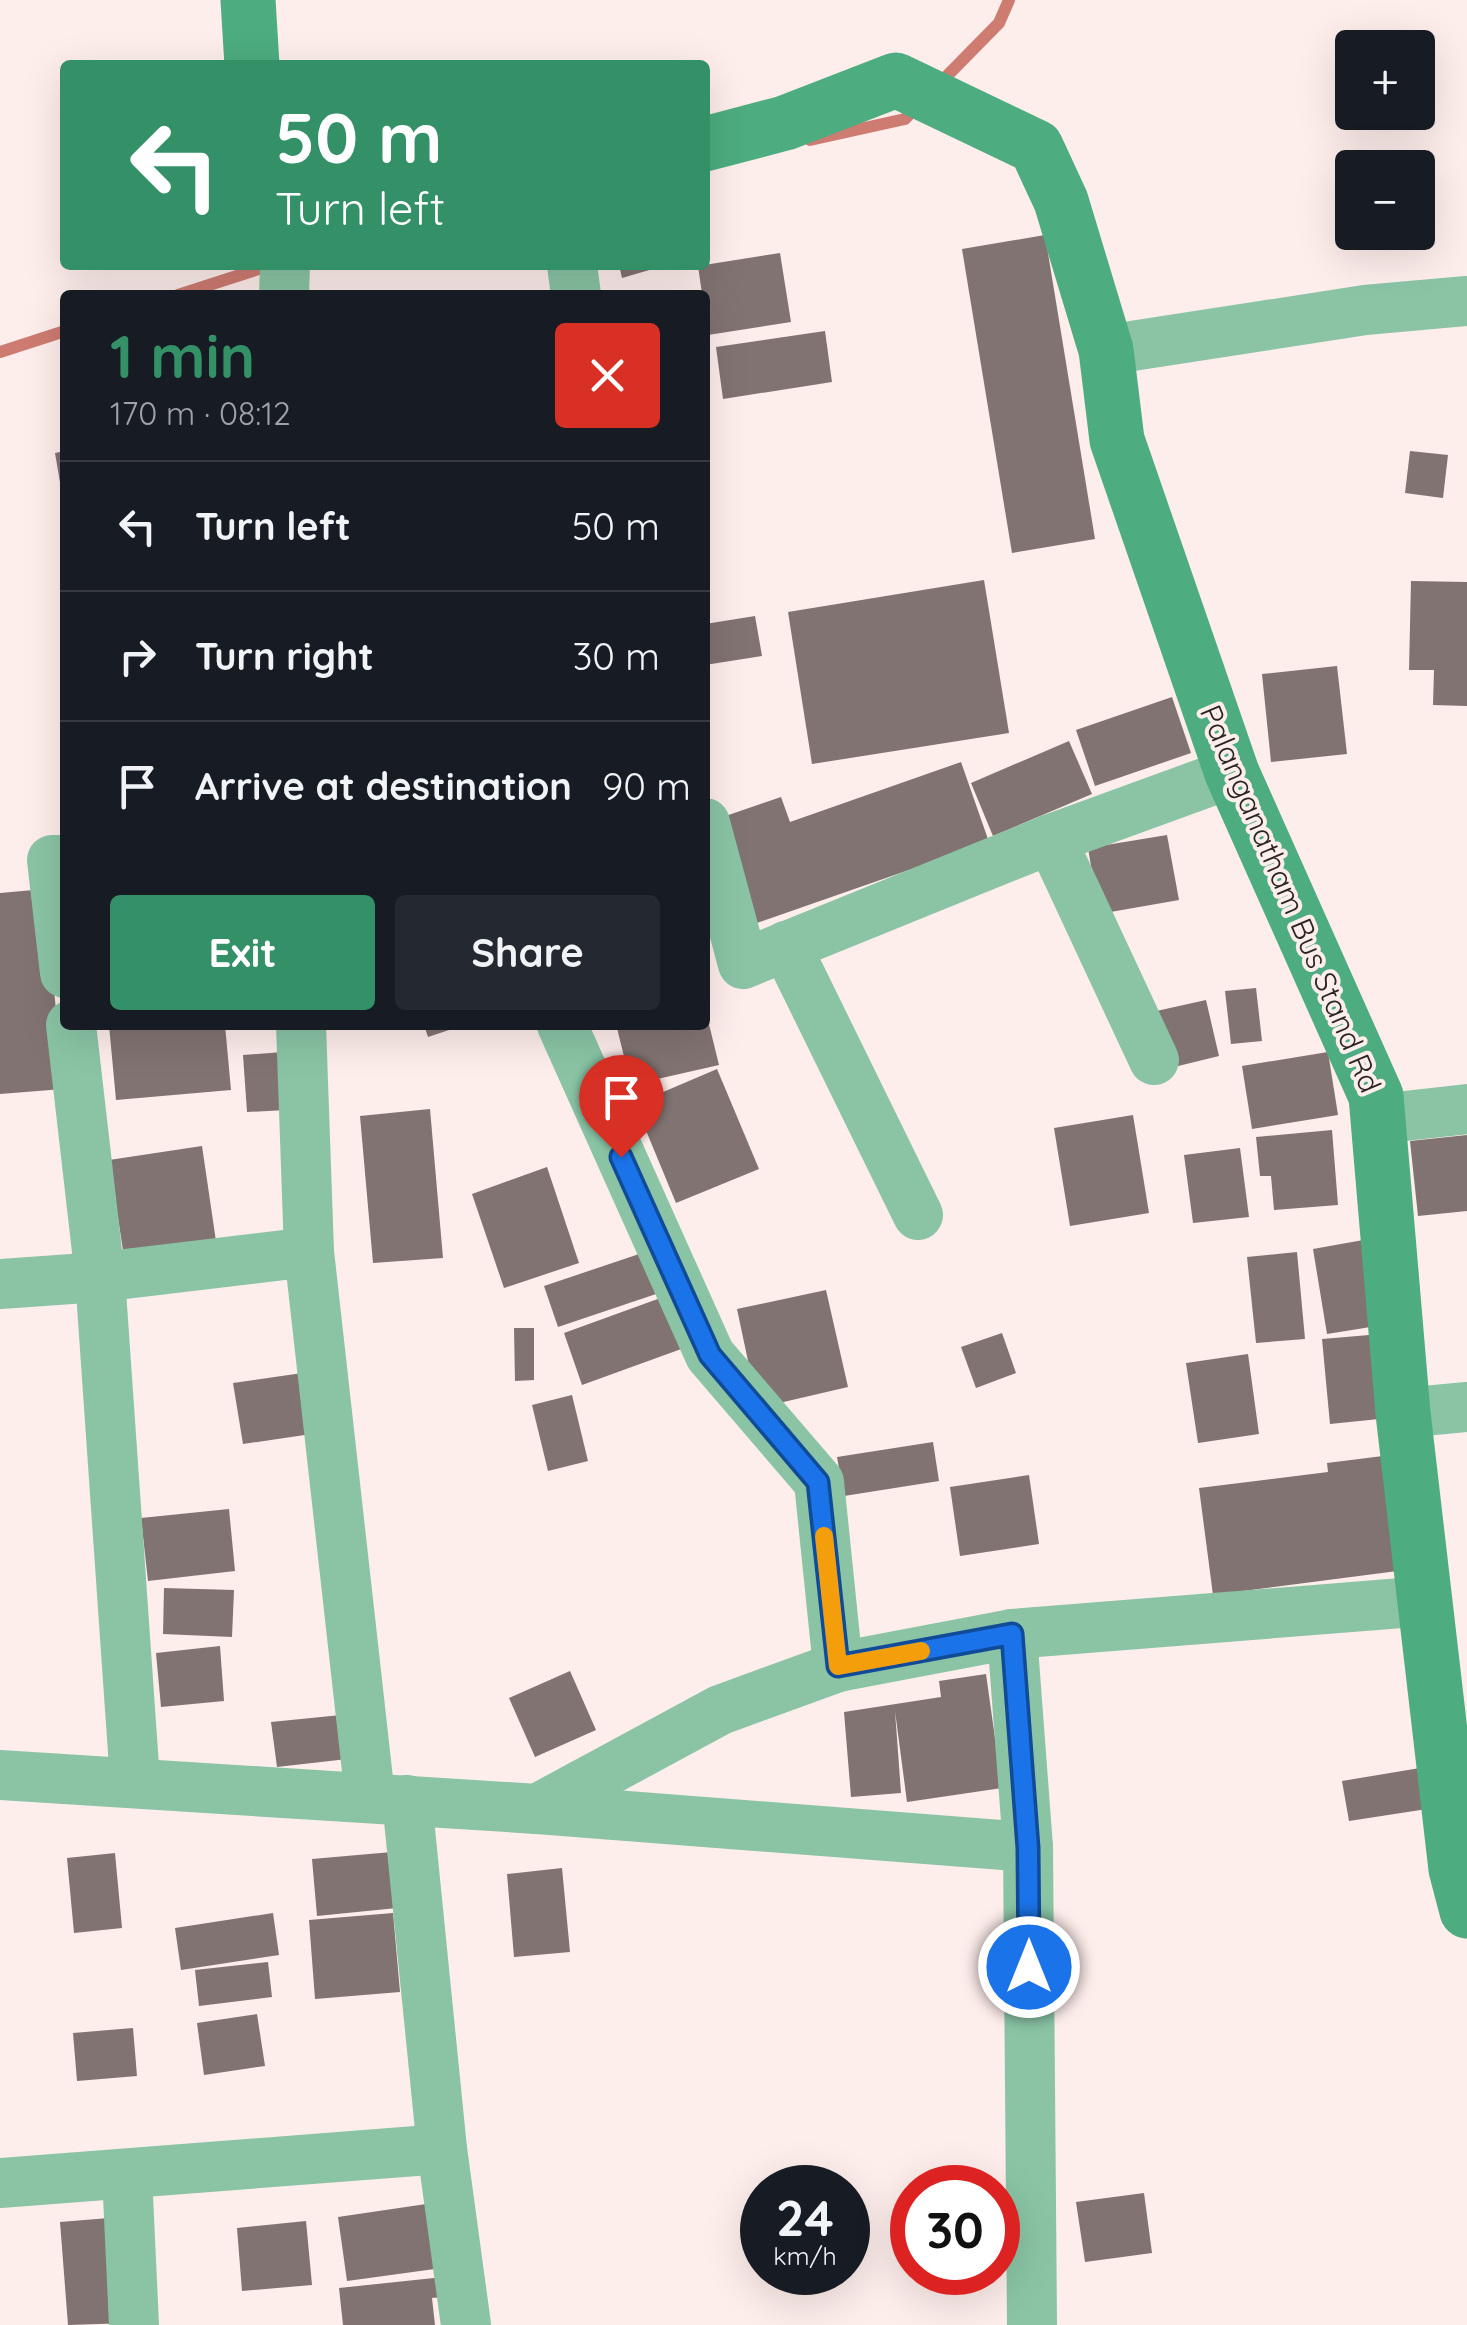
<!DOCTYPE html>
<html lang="en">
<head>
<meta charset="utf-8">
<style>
  body { margin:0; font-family:Quicksand,sans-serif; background:#242831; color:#f1f3f6; height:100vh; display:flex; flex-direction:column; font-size:38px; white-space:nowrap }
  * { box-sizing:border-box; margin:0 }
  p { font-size:32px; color:#9ea1a6 }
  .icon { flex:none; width:55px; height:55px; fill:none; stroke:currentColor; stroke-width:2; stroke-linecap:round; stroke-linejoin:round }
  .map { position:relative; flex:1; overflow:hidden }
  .drawer { position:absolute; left:60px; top:290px; width:650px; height:740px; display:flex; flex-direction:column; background:#171b24; border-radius:10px; box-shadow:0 10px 40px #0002 }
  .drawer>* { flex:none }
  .guide { position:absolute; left:60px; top:60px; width:650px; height:210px; border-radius:10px; box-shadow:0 10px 40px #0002; background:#339067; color:#fff; overflow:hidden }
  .buttons { position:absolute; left:1335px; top:30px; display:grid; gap:20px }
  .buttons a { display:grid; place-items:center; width:100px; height:100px; border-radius:10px; background:#171b24; box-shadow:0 10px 40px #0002; font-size:50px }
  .speed { position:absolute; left:740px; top:2165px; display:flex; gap:20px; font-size:50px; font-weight:700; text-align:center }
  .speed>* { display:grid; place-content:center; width:130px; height:130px; border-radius:50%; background:#171b24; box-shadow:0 10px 40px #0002; line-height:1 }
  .speed small { font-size:25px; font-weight:400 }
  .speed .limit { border:15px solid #d22; background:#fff; color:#111 }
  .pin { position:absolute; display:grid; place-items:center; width:85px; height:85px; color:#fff; margin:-102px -42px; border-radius:50% 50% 50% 0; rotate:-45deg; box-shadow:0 0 10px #0007 }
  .pin .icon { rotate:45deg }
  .me { position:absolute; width:110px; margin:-55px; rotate:0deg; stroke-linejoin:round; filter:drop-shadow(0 0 8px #0008) }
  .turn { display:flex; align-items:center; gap:35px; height:210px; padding:0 50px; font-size:45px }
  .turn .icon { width:130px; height:130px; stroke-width:2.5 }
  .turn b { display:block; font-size:70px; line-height:85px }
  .round { display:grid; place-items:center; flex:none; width:105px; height:105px; border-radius:10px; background:#242831 }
  .overview { display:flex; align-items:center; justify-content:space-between; height:170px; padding:0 50px }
  h1 { font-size:60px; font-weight:700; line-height:75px; color:#339067 }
  .cta { display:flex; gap:20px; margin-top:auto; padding:20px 50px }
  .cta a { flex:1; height:115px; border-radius:10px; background:#339067; color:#fff; font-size:40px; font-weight:700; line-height:115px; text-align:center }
  .cta a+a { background:#242831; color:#f1f3f6 }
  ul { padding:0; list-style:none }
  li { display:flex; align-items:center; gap:30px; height:130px; padding:0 50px; border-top:2px solid #363941 }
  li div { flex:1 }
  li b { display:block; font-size:38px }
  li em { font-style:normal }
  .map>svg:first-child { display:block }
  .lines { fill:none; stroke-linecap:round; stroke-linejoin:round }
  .stream { stroke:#ce7b71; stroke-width:12 }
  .building { fill:#817371 }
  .street { stroke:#8ac4a5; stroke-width:50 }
  .secondary { stroke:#4dac80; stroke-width:55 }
  .route-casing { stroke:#114b97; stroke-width:25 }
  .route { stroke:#1a73e8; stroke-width:18 }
  .slow { stroke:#f59e0b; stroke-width:18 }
  .labels { text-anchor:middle; stroke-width:8; stroke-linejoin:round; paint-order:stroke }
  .street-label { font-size:30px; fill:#2a2423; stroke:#fdedeb }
</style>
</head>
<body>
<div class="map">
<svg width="1467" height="2325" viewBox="0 0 1467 2325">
  <rect width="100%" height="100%" fill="#fdedeb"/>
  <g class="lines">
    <g class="stream">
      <path d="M938,85L999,23L1009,0"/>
      <path d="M810,140L905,119L917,106"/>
      <path d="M178,295L271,265"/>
      <path d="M0,352L65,331"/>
    </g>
  </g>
  <g class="building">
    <path d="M1045,235L1095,539L1012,553L962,249Z"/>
    <path d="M780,253L791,322L708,335L698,266Z"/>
    <path d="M619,265H663V266L622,278Z"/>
    <path d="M825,331L832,382L723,399L716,347Z"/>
    <path d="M65,451V499L63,500L55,453Z"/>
    <path d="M1410,451L1448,455L1443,498L1405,493Z"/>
    <path d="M984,580L1009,733L812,764L788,612Z"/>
    <path d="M1411,581L1467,582V706L1433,705L1434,670H1409Z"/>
    <path d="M755,616L762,656L705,665V624Z"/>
    <path d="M1337,666L1347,754L1271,762L1262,674Z"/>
    <path d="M1172,697L1191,753L1095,786L1076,730Z"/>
    <path d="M1069,741L1092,794L993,836L971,783Z"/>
    <path d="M961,762L989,842L751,925L714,820L781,797L790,822Z"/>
    <path d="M1167,835L1179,900L1099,914L1088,848Z"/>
    <path d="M45,889L63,1089L0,1094V893Z"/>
    <path d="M1256,988L1262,1041L1231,1044L1225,991Z"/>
    <path d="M1206,1000L1219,1056L1166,1069L1152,1012Z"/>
    <path d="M706,1012L719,1065L631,1085L617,1028L705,1025Z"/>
    <path d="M109,1025H225L231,1090L116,1100Z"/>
    <path d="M424,1025H460L461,1026L428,1037Z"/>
    <path d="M283,1052L287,1110L247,1112L243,1055Z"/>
    <path d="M1328,1052L1338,1115L1252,1129L1242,1066Z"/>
    <path d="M717,1069L759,1169L676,1203L635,1104Z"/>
    <path d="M430,1109L443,1258L373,1263L360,1116Z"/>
    <path d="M1133,1115L1149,1213L1070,1226L1054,1128Z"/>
    <path d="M1332,1130L1338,1205L1274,1210L1271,1176H1260L1256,1137Z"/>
    <path d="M1467,1135V1211L1418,1216L1410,1141Z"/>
    <path d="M202,1146L217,1248L125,1263L109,1160Z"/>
    <path d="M1240,1148L1249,1217L1193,1223L1184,1155Z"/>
    <path d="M547,1167L579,1263L504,1288L472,1194Z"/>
    <path d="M1369,1239L1383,1325L1327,1334L1313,1249Z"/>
    <path d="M648,1251L662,1292L558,1327L544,1286Z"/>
    <path d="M1297,1252L1305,1339L1256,1343L1247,1257Z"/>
    <path d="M826,1290L848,1387L758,1408L737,1309Z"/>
    <path d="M666,1296L684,1348L582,1385L564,1333Z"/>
    <path d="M514,1328H534V1380L515,1381Z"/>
    <path d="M1002,1333L1016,1373L976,1388L961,1347Z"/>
    <path d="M1381,1334L1389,1418L1330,1424L1322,1339Z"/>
    <path d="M1248,1354L1259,1434L1198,1443L1186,1363Z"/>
    <path d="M309,1372L318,1433L243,1444L233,1383Z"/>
    <path d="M572,1395L588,1461L548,1471L532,1405Z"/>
    <path d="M933,1442L939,1481L844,1496L837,1457Z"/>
    <path d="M1391,1455L1405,1570L1213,1595L1199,1488L1328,1472L1327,1463Z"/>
    <path d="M1029,1475L1039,1544L960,1556L950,1487Z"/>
    <path d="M229,1509L235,1571L148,1581L141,1518Z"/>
    <path d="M164,1588L234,1590L232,1637L163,1634Z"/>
    <path d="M220,1646L224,1701L161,1707L156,1653Z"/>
    <path d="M570,1671L596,1730L535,1757L509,1698Z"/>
    <path d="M986,1674L1002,1788L907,1802L895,1711L901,1793L851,1797L844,1712L941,1697L939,1681Z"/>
    <path d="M351,1714L356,1758L277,1767L271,1722Z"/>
    <path d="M1420,1768L1427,1809L1349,1821L1342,1781Z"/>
    <path d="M392,1852L397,1908L317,1916L312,1859Z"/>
    <path d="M115,1853L122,1928L74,1933L67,1858Z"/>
    <path d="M562,1868L570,1952L514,1957L507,1874Z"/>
    <path d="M273,1913L279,1955L181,1970L175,1928Z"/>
    <path d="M393,1913L400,1992L315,1999L309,1920Z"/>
    <path d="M268,1962L272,1997L199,2006L195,1970Z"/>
    <path d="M257,2014L265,2066L204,2075L197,2023Z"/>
    <path d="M133,2028L137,2076L77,2081L73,2033Z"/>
    <path d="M1144,2193L1152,2253L1085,2262L1076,2202Z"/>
    <path d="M433,2203L442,2268L347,2281L338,2217Z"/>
    <path d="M121,2217L130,2323L68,2325L60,2222Z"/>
    <path d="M306,2221L312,2285L242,2291L237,2228Z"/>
    <path d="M453,2276L455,2296L432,2298L435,2325H343L339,2288Z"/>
  </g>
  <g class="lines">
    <g class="street">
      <path d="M572,265L576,295"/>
      <path d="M284,295L285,265"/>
      <path d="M1106,350L1365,310L1467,301"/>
      <path d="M705,823L743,964L1051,839L1232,773"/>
      <path d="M1051,839L1154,1060"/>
      <path d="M65,860H52L65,973"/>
      <path d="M786,946L918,1215"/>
      <path d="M71,1025L100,1277L135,1781"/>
      <path d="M301,1025L309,1252L370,1797"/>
      <path d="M562,1025L710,1355L819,1482L838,1667"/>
      <path d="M1378,1119L1467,1109"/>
      <path d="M0,1284L100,1277L309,1252"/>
      <path d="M1403,1413L1467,1407"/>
      <path d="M0,1775L537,1809L1028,1847L1032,2325"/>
      <path d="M537,1809L720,1710L838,1667L1012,1634"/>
      <path d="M1028,1847L1012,1634L1427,1601"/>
      <path d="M442,2149L466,2325"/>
      <path d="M127,2174L134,2325"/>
      <path d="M0,2183L442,2149L407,1800"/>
    </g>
    <g class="secondary">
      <path d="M248,0L252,65"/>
      <path d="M705,144L785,123L896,80L1036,147L1061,201L1106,350L1117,440L1232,773L1376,1096L1403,1413L1456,1869L1467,1911"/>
    </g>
  </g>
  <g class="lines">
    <g class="route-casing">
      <path id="route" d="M621,1157L710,1355L818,1482L838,1666L1012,1634L1028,1848L1029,1967"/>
    </g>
    <use href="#route" class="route"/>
    <path class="slow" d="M824,1536L838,1666L921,1651"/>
  </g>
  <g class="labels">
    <g class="street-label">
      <text transform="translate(1290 899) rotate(67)" y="10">Palanganatham Bus Stand Rd</text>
    </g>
  </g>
</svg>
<div class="buttons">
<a>+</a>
<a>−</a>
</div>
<div class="speed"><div>24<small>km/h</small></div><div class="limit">30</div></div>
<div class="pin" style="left:621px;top:1157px;background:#d93025"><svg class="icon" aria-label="arrive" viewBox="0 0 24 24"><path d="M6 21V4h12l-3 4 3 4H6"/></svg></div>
<svg class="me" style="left:1029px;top:1967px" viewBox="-20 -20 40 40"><circle r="17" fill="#1a73e8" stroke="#fff" stroke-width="3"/><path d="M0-11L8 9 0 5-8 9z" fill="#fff"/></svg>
<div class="guide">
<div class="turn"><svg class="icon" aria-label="left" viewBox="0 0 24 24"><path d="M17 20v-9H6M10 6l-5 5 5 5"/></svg><div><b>50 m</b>Turn left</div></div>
</div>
<section class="drawer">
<div class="overview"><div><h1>1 min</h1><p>170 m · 08:12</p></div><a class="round" style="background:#d93025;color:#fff"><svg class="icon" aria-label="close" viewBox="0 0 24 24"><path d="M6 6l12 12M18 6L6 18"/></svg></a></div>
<ul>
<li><svg class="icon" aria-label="left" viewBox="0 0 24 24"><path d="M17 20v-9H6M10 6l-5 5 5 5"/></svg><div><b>Turn left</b></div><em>50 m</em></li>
<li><svg class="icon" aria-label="right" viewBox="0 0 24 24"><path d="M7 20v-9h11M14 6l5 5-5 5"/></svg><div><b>Turn right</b></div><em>30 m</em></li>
<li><svg class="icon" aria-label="arrive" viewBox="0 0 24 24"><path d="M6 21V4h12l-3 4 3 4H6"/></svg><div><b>Arrive at destination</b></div><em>90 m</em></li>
</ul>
<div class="cta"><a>Exit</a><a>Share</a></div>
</section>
</div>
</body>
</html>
